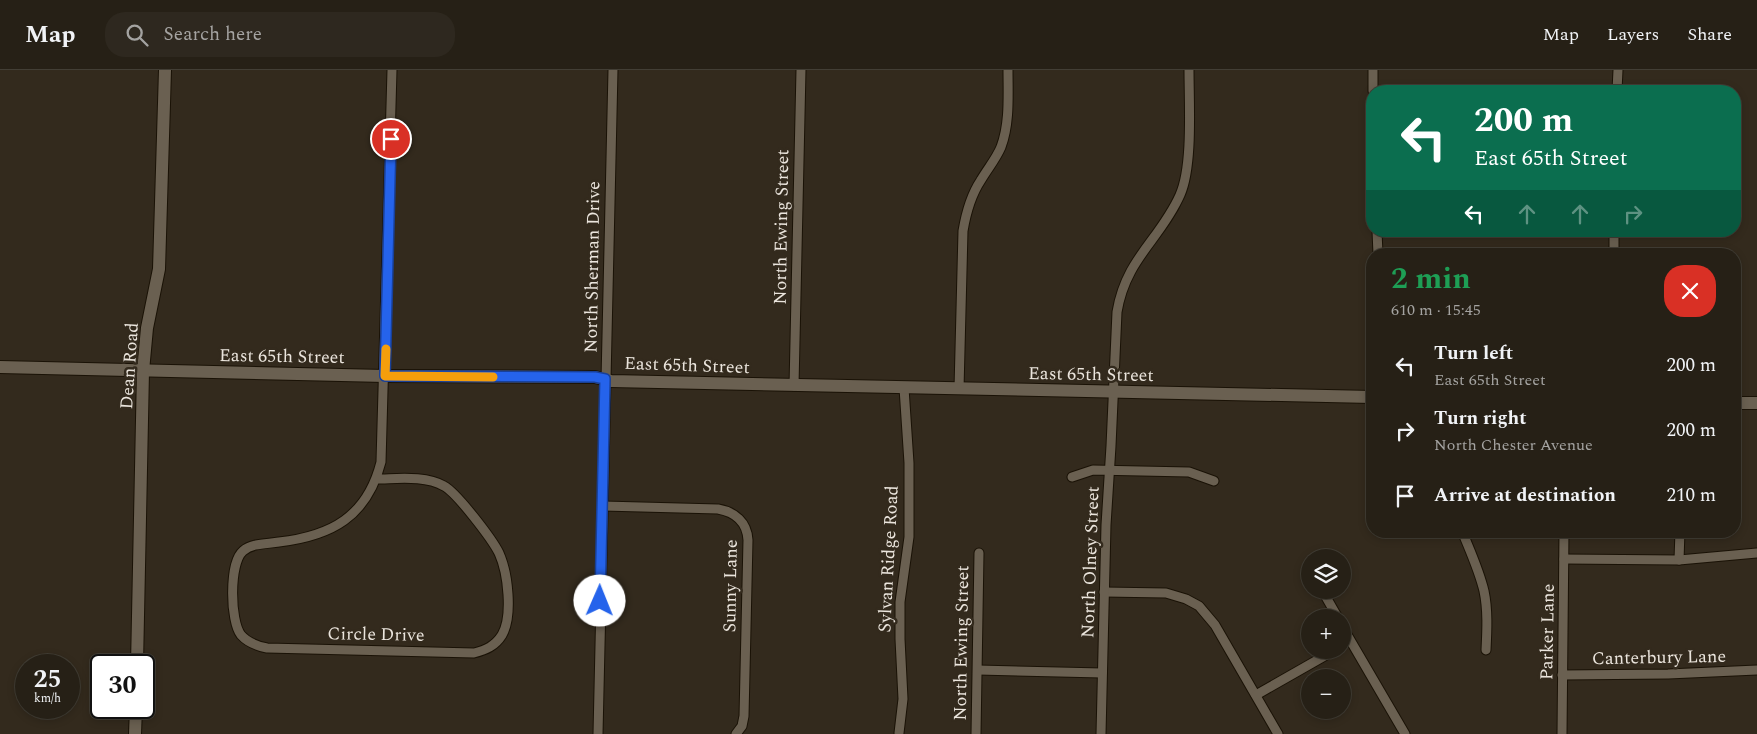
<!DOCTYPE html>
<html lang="en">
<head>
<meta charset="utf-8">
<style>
  body { margin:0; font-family:Spectral,serif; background:#2e281f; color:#f1f3f6; height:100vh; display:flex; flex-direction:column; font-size:19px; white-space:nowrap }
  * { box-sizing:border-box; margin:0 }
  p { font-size:16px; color:#a4a3a1 }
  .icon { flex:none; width:28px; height:28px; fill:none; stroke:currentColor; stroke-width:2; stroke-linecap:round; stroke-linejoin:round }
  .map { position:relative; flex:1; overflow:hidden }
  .side { position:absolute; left:1366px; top:178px; width:375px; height:290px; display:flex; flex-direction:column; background:#262016; border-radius:20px; box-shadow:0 2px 8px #0003,0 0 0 1px #423e35 }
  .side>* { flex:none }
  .guide { position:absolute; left:1366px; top:15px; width:375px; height:152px; border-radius:20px; box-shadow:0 2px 8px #0003,0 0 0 1px #423e35; background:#0b6e4f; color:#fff; overflow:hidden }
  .buttons { position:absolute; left:1301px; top:479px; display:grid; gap:10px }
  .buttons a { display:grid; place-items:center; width:50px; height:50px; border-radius:50%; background:#262016; box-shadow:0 2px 8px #0003,0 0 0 1px #423e35; font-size:25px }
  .speed { position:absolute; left:15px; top:584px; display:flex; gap:10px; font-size:25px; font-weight:700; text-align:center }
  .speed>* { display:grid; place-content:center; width:65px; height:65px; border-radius:50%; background:#262016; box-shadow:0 2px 8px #0003,0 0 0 1px #423e35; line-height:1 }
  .speed small { font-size:12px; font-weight:400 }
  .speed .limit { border:2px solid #111; border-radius:8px; background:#fff; color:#111 }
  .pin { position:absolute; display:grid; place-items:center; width:42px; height:42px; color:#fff; margin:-21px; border:2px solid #fff; border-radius:50%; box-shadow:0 1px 5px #0007 }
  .me { position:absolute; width:55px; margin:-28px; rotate:1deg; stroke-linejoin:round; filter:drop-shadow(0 0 4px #0008) }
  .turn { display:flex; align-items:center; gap:18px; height:105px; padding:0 25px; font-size:22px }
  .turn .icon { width:65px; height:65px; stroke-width:2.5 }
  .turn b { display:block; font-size:35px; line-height:42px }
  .lanes { display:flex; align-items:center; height:48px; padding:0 25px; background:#0003; justify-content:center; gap:25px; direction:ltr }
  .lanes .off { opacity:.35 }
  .round { display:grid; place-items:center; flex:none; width:52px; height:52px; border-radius:20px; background:#2e281f }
  .overview { display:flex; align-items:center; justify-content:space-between; height:85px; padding:0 25px }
  h1 { font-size:30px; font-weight:700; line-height:38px; color:#1e9e55 }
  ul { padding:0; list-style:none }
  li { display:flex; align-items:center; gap:15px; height:65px; padding:0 25px }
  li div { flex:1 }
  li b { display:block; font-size:19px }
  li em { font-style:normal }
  header { display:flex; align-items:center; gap:30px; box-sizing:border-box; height:70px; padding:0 25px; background:#262016; border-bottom:1px solid #423e35 }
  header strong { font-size:24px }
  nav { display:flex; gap:28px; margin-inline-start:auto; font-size:18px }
  .search { width:350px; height:45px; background:#2e281f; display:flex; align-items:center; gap:12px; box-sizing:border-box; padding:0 18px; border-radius:20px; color:#a4a3a1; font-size:19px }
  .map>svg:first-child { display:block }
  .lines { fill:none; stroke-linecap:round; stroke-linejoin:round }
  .street-casing { stroke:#1a1206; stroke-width:11 }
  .secondary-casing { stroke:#1a1206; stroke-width:14 }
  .street { stroke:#6a6051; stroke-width:9 }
  .secondary { stroke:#6a6051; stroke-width:12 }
  .route-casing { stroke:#184099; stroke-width:12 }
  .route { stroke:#2563eb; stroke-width:9 }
  .slow { stroke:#f59e0b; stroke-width:9 }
  .labels { text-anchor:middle; stroke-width:5; stroke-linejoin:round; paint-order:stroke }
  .street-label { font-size:18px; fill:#ebe5dd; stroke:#332a1d }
</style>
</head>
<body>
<header>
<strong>Map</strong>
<div class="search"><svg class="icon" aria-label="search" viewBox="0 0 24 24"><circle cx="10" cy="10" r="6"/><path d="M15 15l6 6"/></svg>Search here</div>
<nav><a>Map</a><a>Layers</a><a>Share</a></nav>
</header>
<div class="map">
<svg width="1757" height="664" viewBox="0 0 1757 664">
  <rect width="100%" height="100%" fill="#332a1d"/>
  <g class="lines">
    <g class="street-casing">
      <g id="street">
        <path d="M1373,21V0"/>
        <path d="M1617,21L1618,0"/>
        <path d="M1377,161L1378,184"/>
        <path d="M1614,184V161"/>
        <path d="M794,316L801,0"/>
        <path d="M959,319L963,161C966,143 971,125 981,110C988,98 996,89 1001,77C1010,53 1008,25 1008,0"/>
        <path d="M1072,407L1093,400L1189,402L1214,411"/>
        <path d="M376,409C396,409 425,405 444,416C457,423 492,469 499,483C508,503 513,546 502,565C495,576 486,580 474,583L267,578C257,576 248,573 241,565C230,551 229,493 243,481C252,473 267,474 279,472C331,466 367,447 381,392L392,0"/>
        <path d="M603,436L718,439C735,442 747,452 748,470L744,646L742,656L736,664"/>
        <path d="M1462,461C1470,481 1479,500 1484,521C1488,540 1487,560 1486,580"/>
        <path d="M1564,489L1679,490L1757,483"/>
        <path d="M1679,490L1680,461"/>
        <path d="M1322,520L1338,548"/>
        <path d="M1104,522L1166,523L1186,529L1199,536L1215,555L1278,664"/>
        <path d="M1342,556L1405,664"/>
        <path d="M978,600L1102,603"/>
        <path d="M1562,605L1668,604L1757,600"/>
        <path d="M1256,625L1335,580"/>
        <path d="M899,663L903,629L900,569V532L909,467V393L904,318"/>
        <path d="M598,664L613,0"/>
        <path d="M976,664L979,483"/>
        <path d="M1101,664L1106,455L1111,376L1117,242C1126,188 1160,170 1180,125C1193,96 1189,34 1189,0"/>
        <path d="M1562,664L1564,461"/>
      </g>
    </g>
    <g class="secondary-casing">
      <g id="secondary">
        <path d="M0,297L385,306L595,307L611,311L1372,327"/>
        <path d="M1735,333H1757"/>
        <path d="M137,595L143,301L147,258L159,199L165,0"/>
        <path d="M135,664L136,638"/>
      </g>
    </g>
    <use href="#street" class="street"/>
    <use href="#secondary" class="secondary"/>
  </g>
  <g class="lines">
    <g class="route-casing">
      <path id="route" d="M391,69L385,306L595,307L605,309L600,531"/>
    </g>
    <use href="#route" class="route"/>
    <path class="slow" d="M386,279L385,306L493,307"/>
  </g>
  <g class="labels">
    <g class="street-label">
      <text transform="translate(781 157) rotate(-89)" y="6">North Ewing Street</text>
      <text transform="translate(592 197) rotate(-89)" y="6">North Sherman Drive</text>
      <text transform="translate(282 286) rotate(1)" y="6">East 65th Street</text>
      <text transform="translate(687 295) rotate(2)" y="6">East 65th Street</text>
      <text transform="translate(129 296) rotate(-86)" y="6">Dean Road</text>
      <text transform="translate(1091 304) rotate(1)" y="6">East 65th Street</text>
      <text transform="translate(888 489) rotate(-87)" y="6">Sylvan Ridge Road</text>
      <text transform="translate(1090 492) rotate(-88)" y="6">North Olney Street</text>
      <text transform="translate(730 516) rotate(-89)" y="6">Sunny Lane</text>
      <text transform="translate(1547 562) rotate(-89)" y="6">Parker Lane</text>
      <text transform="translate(376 564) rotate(1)" y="6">Circle Drive</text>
      <text transform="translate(961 573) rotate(-89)" y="6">North Ewing Street</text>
      <text transform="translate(1659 587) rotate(-1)" y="6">Canterbury Lane</text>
    </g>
  </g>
</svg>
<div class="buttons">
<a><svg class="icon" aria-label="layers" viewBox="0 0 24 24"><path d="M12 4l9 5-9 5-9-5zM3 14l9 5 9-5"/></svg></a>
<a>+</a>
<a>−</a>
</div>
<div class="speed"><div>25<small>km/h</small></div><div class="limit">30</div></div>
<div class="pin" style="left:391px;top:69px;background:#d93025"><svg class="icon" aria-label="arrive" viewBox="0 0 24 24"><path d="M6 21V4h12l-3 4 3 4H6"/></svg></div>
<svg class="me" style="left:600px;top:531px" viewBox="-20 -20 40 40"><circle r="19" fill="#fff"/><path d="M0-13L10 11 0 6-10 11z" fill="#2563eb"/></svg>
<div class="guide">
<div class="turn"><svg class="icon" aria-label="left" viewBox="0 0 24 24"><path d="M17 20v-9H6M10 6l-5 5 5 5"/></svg><div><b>200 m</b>East 65th Street</div></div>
<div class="lanes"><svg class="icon" aria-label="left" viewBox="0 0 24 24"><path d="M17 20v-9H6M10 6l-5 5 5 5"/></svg><svg class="icon off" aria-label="ahead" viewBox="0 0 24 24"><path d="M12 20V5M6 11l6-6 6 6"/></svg><svg class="icon off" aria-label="ahead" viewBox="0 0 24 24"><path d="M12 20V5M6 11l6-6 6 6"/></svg><svg class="icon off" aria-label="right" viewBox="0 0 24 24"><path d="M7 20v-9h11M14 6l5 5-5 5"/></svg></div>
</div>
<section class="side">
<div class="overview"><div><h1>2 min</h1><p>610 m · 15:45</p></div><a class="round" style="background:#d93025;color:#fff"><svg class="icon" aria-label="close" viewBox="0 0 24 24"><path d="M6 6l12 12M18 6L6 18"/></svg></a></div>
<ul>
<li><svg class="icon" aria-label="left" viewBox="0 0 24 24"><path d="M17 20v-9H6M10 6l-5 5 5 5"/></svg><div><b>Turn left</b><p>East 65th Street</p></div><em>200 m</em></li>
<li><svg class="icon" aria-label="right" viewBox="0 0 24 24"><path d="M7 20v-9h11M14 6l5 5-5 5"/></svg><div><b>Turn right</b><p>North Chester Avenue</p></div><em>200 m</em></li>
<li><svg class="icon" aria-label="arrive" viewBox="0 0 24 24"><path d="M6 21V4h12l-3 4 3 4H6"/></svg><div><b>Arrive at destination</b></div><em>210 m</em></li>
</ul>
</section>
</div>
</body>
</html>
